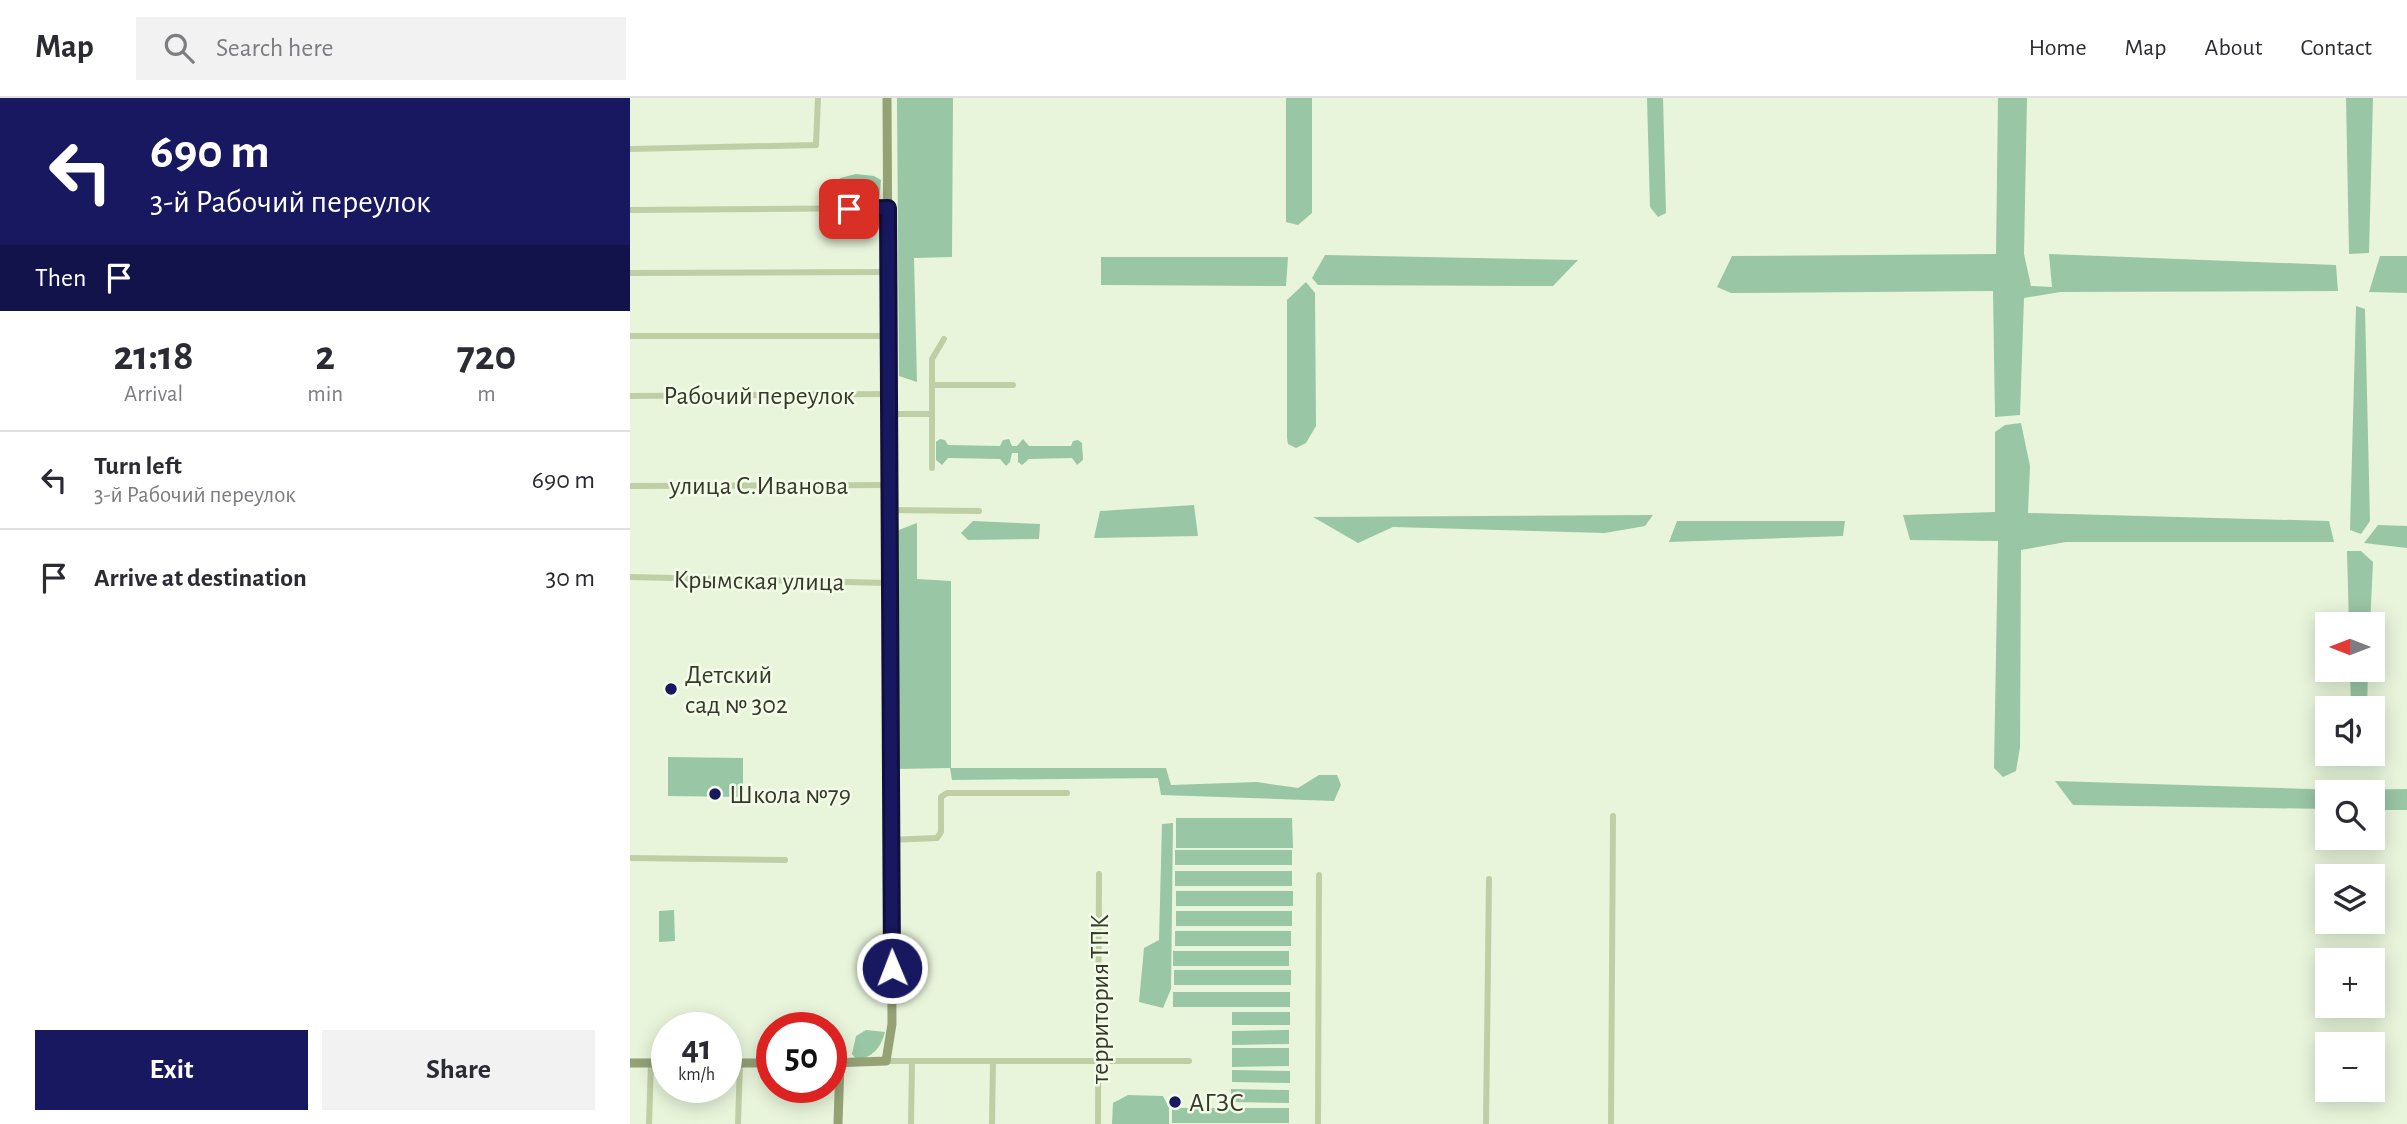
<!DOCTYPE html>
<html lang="en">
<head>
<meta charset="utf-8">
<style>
  body { margin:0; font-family:"Alegreya Sans",sans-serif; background:#f2f2f3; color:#2b2b33; height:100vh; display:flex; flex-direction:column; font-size:26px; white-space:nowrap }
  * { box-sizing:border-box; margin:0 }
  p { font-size:23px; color:#7c7c81 }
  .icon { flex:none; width:38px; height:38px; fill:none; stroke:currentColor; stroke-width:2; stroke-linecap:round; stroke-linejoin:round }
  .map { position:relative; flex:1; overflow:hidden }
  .details { display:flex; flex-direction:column; background:#fff; width:630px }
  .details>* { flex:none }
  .hud { background:#181860; color:#fff; overflow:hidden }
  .needle { width:46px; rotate:270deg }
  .controls { position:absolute; left:1685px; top:514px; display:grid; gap:14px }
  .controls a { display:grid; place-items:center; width:70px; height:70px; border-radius:0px; background:#fff; box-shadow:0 4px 18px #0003; font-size:35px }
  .speed { position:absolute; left:21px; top:914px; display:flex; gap:14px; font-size:35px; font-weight:700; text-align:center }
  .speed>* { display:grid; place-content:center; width:91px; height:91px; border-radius:50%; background:#fff; box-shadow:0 4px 18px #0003; line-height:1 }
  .speed small { font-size:18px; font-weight:400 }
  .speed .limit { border:10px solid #d22; background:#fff; color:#111 }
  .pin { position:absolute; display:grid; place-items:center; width:60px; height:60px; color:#fff; margin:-30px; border-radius:14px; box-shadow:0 4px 10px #0006 }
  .me { position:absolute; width:77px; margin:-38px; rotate:359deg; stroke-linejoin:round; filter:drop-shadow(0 0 5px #0008) }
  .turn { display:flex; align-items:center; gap:24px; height:147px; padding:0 35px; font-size:32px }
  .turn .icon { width:91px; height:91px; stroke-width:2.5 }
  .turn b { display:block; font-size:49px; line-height:60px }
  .then { display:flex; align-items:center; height:66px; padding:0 35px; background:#0003; gap:14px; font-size:26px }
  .eta { display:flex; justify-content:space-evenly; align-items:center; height:119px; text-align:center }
  .eta b { font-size:42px; font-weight:700; line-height:49px }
  .cta { display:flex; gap:14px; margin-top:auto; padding:14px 35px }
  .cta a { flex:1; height:80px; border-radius:0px; background:#181860; color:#fff; font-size:28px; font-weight:700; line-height:80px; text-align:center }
  .cta a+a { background:#f2f2f3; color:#2b2b33 }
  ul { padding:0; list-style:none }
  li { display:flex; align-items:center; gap:21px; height:98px; padding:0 35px; border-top:2px solid #e1e1e2 }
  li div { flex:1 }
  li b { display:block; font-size:26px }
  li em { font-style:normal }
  header { display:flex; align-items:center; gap:42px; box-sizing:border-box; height:98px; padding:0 35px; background:#fff; border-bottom:2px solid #e1e1e2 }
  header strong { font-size:33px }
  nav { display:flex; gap:38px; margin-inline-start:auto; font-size:24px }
  .search { width:490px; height:63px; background:#f2f2f3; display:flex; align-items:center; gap:18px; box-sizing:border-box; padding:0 24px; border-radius:0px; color:#7c7c81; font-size:26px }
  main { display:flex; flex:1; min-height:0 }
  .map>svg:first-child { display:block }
  .green { fill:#99c6a5 }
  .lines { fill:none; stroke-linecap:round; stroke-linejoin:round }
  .street { stroke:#becea5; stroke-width:6 }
  .secondary { stroke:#95a276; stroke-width:9 }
  .route-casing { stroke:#10103e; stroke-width:18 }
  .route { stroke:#181860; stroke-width:12 }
  .poi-dot { fill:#181860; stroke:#f2fce8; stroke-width:2.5 }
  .labels { text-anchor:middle; stroke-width:5; stroke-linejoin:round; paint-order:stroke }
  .street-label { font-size:26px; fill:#353927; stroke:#f2fce8 }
  .poi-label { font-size:26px; fill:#353927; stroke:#f2fce8; text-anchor:start }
</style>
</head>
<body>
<header>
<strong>Map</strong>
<div class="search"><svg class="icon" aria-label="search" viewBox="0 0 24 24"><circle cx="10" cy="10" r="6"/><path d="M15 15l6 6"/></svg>Search here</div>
<nav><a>Home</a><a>Map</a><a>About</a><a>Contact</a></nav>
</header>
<main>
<section class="details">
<div class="hud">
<div class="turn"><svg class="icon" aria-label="left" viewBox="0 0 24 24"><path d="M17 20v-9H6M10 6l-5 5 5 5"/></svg><div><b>690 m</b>3-й Рабочий переулок</div></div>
<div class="then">Then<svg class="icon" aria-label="arrive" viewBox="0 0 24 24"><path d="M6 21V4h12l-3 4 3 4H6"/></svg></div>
</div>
<div class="eta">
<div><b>21:18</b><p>Arrival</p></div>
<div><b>2</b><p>min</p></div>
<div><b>720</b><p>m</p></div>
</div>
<ul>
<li><svg class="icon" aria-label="left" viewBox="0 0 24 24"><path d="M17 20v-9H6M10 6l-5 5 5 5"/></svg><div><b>Turn left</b><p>3-й Рабочий переулок</p></div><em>690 m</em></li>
<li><svg class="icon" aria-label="arrive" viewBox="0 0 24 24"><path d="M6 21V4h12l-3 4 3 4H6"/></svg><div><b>Arrive at destination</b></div><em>30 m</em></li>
</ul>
<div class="cta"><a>Exit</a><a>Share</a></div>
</section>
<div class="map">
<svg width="1777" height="1026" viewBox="0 0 1777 1026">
  <rect width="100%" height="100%" fill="#e9f5db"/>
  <g class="green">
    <path d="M267,0H323L322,159L284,160L287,284L269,278Z"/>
    <path d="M656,0H682V115L668,127L656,124Z"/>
    <path d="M1017,0H1033L1036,115L1028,119L1020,109Z"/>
    <path d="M1368,0H1397L1394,156L1401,188L1422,189L1419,156L1706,167L1708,193L1430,194L1394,200L1390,317L1365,319L1363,193L1101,195L1087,189L1102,158L1366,156Z"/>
    <path d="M1716,0H1743L1739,155L1719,156Z"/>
    <path d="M226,76L244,78L251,82L249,106L233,108L238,101L236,94L229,93L222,98L204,93L210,80Z"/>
    <path d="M695,157L948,162L923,188L688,187L682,180Z"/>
    <path d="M1750,158H1777V195L1739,194Z"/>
    <path d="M471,159H658L656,188L471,187Z"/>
    <path d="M676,184L685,195L686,328L676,345L666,350L658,346L657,340V202Z"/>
    <path d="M1726,208L1735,211L1740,423L1731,436L1720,432Z"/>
    <path d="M1391,325L1400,368L1398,415L1699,423L1704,444H1436L1391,452L1390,649L1386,673L1373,679L1364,670L1368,443L1280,442L1273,417L1365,414V334L1375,327Z"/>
    <path d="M310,341L315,342L318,347L370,348L373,342L379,341L382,348H387L393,341L399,348H441L443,343L448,342L452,345L453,362L447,367L442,360L399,361L392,367L388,364V355H382L380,364L376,368L370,361L318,360L312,367L306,362V344Z"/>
    <path d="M564,407L568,438L464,440L470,413Z"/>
    <path d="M1023,417L1015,428L975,435L763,429L728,445L683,419Z"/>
    <path d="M343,423L410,426L409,441L338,442L331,435Z"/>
    <path d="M1047,423H1215L1213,438L1039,444Z"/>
    <path d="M287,425V481L321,483V670H536L541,687L627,684L668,690L689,677H707L711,687L704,703L531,697L528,680L322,682L320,670L266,671V433Z"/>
    <path d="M1748,427L1777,428V450L1734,445Z"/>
    <path d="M1717,453H1731L1743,464L1740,527H1719Z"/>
    <path d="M1720,572H1738L1737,611H1721Z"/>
    <path d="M38,659L113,660V699L38,698Z"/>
    <path d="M1425,683L1710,692L1777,691V712H1743V695H1698L1697,711L1443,707Z"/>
    <path d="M546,720H662L663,750H546Z"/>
    <path d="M543,725L541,891L533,910L509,904L514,850L529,842L532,726Z"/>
    <rect x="545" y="752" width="117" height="15"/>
    <rect x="545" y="773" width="117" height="15"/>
    <rect x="546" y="793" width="117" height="15"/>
    <path d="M44,812L45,843L29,844V813Z"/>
    <rect x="546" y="813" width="116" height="15"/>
    <rect x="545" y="833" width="116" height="15"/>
    <rect x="543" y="853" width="116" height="15"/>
    <rect x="544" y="872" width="117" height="15"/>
    <rect x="543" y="894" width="117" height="15"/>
    <rect x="602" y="914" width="58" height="13"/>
    <path d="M236,932L255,934C251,949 242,961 226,961L222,956L226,938Z"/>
    <path d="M659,932V946L602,947V933Z"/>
    <path d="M602,950H659V968L602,969Z"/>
    <path d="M602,972L660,973V985L602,984Z"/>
    <path d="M601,991L659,992V1005L601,1004Z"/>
    <path d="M498,997L533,998L539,1010V1026H482L483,1005Z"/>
    <rect x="542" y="1010" width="117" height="15"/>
  </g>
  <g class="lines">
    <g class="street">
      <path d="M0,51L186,47L188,0"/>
      <path d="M0,112L258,110"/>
      <path d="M0,175L258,174"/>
      <path d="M0,238H258"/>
      <path d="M302,287H383"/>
      <path d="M0,298L258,296"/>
      <path d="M258,316H302"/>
      <path d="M302,370V261L314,241"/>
      <path d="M0,388L258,387"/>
      <path d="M258,412L349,413"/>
      <path d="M0,479L258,485"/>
      <path d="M259,742L307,740L311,734V699L317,695H437"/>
      <path d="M0,760L155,762"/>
      <path d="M256,963H559"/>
      <path d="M19,1026L21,965"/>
      <path d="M108,1026L110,965"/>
      <path d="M281,1026L282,963"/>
      <path d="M362,1026L363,963"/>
      <path d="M468,1026L469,776"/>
      <path d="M688,1026L689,777"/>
      <path d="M856,1026L859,781"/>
      <path d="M981,1026L983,718"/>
    </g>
    <g class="secondary">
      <path d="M0,965H37"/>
      <path d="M96,965H142"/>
      <path d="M201,965L256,963L262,926L257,0"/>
      <path d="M208,1026L210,964"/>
    </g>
  </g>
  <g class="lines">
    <g class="route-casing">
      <path id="route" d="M219,111L258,110L262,870"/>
    </g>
    <use href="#route" class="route"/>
  </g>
  <g class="poi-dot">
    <circle cx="41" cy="591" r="7"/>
    <circle cx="85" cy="696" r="7"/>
    <circle cx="545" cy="1004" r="7"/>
  </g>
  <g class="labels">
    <g class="street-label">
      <text x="129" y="306">Рабочий переулок</text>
      <text x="129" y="396">улица С.Иванова</text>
      <text transform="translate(129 482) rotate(1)" y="9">Крымская улица</text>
      <text transform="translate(469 901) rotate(-90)" y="9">территория ТПК</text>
    </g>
    <g class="poi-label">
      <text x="55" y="585">Детский<tspan x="55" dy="30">сад № 302</tspan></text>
      <text x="99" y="705">Школа №79</text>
      <text x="559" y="1013">АГЗС</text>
    </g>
  </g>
</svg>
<div class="controls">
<a><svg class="needle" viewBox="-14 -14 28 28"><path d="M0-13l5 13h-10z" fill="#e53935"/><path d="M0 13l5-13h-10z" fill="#7c7c81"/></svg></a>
<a><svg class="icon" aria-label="sound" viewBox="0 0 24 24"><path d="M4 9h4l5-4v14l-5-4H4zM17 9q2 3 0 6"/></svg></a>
<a><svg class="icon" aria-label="search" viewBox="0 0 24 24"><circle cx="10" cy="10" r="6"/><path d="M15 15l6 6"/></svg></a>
<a><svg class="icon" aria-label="layers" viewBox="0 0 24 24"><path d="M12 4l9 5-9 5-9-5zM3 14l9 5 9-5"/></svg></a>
<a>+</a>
<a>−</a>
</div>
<div class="speed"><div>41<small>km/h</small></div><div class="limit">50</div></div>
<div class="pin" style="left:219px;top:111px;background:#d93025"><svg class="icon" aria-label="arrive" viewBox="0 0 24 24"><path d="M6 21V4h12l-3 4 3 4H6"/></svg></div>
<svg class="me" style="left:262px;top:870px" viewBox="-20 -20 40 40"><circle r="17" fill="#181860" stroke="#fff" stroke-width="3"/><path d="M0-11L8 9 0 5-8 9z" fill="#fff"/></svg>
</div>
</main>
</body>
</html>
